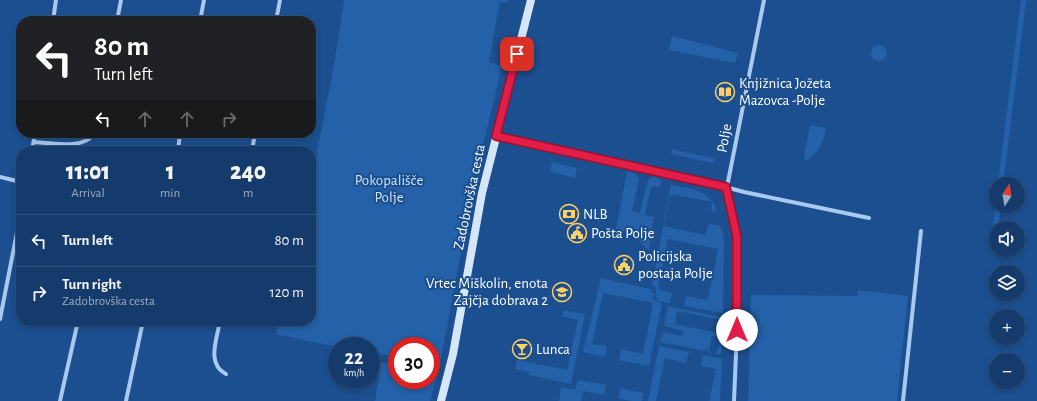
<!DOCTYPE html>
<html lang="en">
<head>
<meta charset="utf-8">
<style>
  body { margin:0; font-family:"Alegreya Sans",sans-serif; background:#1d4271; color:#f1f3f6; height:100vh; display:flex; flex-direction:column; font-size:15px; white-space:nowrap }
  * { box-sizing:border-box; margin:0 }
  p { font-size:13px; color:#9dadc1 }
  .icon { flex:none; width:22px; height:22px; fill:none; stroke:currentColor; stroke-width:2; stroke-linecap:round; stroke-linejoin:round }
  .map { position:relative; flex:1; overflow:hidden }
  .side { position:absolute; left:16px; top:146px; width:300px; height:180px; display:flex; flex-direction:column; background:#143b6b; border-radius:16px; box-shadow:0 2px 6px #0003,0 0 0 1px #33557e }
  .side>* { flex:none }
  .top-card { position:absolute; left:16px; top:16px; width:300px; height:122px; border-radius:16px; box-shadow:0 2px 6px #0003,0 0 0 1px #33557e; background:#202124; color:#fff; overflow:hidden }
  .needle { width:26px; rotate:12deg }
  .controls { position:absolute; left:989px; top:177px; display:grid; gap:8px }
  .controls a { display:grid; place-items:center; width:36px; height:36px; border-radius:50%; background:#143b6b; box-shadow:0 2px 6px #0003,0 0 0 1px #33557e; font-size:20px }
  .speed { position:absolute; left:328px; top:337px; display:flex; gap:8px; font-size:20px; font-weight:700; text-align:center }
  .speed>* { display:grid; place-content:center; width:52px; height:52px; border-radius:50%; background:#143b6b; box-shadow:0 2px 6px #0003,0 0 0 1px #33557e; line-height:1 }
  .speed small { font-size:10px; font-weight:400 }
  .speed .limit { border:6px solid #d22; background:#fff; color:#111 }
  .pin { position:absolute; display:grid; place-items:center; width:34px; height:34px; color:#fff; margin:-17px; border-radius:8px; box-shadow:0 2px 6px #0006 }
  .me { position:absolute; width:44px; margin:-22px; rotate:0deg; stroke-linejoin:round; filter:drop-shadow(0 0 3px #0008) }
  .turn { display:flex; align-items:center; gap:14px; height:84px; padding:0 12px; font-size:18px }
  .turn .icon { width:52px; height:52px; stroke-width:2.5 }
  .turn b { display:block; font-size:28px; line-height:34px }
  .lanes { display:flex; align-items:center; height:38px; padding:0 12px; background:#0003; justify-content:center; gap:20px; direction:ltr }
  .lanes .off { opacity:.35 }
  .eta { display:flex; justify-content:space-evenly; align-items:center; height:68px; text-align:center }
  .eta b { font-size:24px; font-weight:800; line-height:28px }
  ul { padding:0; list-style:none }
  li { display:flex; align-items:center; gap:12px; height:52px; padding:0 12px; border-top:1px solid #33557e }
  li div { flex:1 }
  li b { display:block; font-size:15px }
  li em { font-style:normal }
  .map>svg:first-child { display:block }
  .green { fill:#2461a8 }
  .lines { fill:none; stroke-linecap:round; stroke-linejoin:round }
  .minor { stroke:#a9c9ee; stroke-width:4 }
  .secondary { stroke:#d6e6fa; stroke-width:8 }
  .route-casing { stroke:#92132f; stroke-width:10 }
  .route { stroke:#e11d48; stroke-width:7 }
  .labels { text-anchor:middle; stroke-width:4; stroke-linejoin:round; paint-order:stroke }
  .poi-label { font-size:15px; fill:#fff; stroke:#1b4f8f; text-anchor:start }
  .street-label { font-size:15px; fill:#fff; stroke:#1b4f8f }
  .park-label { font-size:15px; fill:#cfe3fa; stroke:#1b4f8f }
</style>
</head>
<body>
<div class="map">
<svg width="1037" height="401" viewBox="0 0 1037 401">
  <rect width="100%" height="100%" fill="#1b4f8f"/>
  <g class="green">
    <path d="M344,0H507V2H500L489,62L502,66L474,183L440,364L431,363V346H397V357L371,352V346L337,347L276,334L279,321H311V182L333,71Z"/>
    <path d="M1021,0H1026L1003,184H998Z"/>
    <path d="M672,36L738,53L735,63L669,50Z"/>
    <circle cx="879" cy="53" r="8"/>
    <path d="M810,125L826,128C824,142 818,154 805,161L804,157Z"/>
    <path d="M672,149L716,159L713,163L671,154Z"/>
    <path d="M552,162L577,168L575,178L550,172Z"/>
    <path d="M627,172L634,173L639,178L632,211L640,213L648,180L653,177L658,178L661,181L660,186L656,187H651L645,214L650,217L654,216L649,246L650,250L646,249L635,234L616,229Z"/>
    <path d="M671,185C689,188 706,190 716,207L715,213L711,211L712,202L670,194L664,222H663Z"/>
    <path d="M996,206H1001L998,228H996V241L991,240Z"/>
    <path d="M710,224L720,226L723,233L724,243L723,313L684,306L686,296L708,300L718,249L668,239L658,289L672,293L670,303L658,301L655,296L656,287L652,286L663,226L706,235L708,225Z"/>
    <path d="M601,278L650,289L654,294L653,300L662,303L649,366L619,360L621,349L643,354L653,303L603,293L592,344L607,346L605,357L583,352Z"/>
    <path d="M858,290L908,296L897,401H748L751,295L857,296Z"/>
    <path d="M668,306L723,318L722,320L677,311L675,324L722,334L721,355L715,354V352L717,353L721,338L712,336L709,351L712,352L711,353L707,352L708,350L705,349V351L660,342L663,332L682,336L683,331L664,326Z"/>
    <path d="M563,310L585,314L571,384L529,375V372L515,369L517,360L567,370L578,320L562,316Z"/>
    <path d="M659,346L689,352L686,363L665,358L656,401H648Z"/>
    <path d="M703,355L722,359L720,401H709L716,369L701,366Z"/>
    <path d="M381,362L397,365V380H431V372L438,373L430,401H375Z"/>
    <path d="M578,380L606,385L604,395L583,391L581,401H559L561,387L575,390Z"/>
    <path d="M620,388L643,393L642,401H630L618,398Z"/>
  </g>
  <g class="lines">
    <g class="minor">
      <path d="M53,21L56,0"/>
      <path d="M117,21L121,0"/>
      <path d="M200,21L204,0"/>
      <path d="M276,21L280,0"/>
      <path d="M496,136L703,181L744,192L869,218"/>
      <path d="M34,142C50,143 86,150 94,133"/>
      <path d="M32,151L35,133"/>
      <path d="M178,151L180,133"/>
      <path d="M252,151L255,133"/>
      <path d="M0,177L21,182"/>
      <path d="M0,319L21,212"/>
      <path d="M220,321C217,339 206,364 226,374"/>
      <path d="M60,401L78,321"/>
      <path d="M126,401L143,321"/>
      <path d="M734,401L737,330V237L727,187L764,0"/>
      <path d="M903,401L921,231"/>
    </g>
    <path class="secondary" d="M441,401L453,354L482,193L531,0"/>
  </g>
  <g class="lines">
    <g class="route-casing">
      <path id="route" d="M517,54L496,136L726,187L737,237V330"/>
    </g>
    <use href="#route" class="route"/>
  </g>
  <defs>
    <g id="library-ring" transform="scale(1)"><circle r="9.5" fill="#1b4f8f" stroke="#ffd166" stroke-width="1.5"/><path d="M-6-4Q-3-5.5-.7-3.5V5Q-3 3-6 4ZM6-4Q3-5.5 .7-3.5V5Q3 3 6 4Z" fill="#ffd166"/></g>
    <g id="bank-ring" transform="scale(1)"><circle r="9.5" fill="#1b4f8f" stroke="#ffd166" stroke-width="1.5"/><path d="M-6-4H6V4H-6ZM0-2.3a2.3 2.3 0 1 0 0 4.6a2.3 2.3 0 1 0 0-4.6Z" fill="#ffd166"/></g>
    <g id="civic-ring" transform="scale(1)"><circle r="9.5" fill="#1b4f8f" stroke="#ffd166" stroke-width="1.5"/><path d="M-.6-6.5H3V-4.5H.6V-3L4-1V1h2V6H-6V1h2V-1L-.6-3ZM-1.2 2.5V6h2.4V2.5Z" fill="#ffd166"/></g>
    <g id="school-ring" transform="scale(1)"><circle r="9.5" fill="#1b4f8f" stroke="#ffd166" stroke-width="1.5"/><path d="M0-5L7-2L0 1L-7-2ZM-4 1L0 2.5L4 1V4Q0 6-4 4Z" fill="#ffd166"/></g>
    <g id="bar-ring" transform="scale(1)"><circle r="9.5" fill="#1b4f8f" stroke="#ffd166" stroke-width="1.5"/><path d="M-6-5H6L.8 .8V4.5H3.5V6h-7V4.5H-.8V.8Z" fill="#ffd166"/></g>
  </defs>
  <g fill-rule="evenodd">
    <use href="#library-ring" x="725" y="92"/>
    <use href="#bank-ring" x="569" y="214"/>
    <use href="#civic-ring" x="577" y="233"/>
    <use href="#civic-ring" x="624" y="265"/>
    <use href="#school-ring" x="562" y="292"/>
    <use href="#bar-ring" x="522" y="349"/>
  </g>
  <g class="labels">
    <g class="poi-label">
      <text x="739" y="88">Knjižnica Jožeta<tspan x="739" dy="17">Mazovca -Polje</tspan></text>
      <text x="583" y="219">NLB</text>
      <text x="591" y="238">Pošta Polje</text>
      <text x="638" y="261">Policijska<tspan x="638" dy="17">postaja Polje</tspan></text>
      <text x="548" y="288" text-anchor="end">Vrtec Miškolin, enota<tspan x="548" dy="17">Zajčja dobrava 2</tspan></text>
      <text x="536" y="354">Lunca</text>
    </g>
    <g class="street-label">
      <text transform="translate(724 138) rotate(-79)" y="5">Polje</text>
      <text transform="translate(469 197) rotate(-78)" y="5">Zadobrovška cesta</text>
    </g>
    <g class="park-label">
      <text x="389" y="185">Pokopališče<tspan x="389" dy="17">Polje</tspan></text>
    </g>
  </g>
</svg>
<div class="controls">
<a><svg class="needle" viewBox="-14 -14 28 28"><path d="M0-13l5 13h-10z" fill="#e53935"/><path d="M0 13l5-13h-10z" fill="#9dadc1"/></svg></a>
<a><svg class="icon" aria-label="sound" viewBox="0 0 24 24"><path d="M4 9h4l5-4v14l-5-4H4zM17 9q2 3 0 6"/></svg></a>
<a><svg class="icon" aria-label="layers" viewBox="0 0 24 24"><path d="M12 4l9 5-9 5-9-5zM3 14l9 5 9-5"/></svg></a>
<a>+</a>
<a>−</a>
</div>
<div class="speed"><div>22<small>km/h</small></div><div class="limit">30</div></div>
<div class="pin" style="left:517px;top:54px;background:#d93025"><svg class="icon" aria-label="arrive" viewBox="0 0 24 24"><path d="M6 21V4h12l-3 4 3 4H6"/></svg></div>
<svg class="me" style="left:737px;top:330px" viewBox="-20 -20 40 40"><circle r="19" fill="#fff"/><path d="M0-13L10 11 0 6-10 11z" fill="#e11d48"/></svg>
<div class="top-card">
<div class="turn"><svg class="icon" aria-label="left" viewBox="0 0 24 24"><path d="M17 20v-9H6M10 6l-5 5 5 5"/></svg><div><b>80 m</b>Turn left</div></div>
<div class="lanes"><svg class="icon" aria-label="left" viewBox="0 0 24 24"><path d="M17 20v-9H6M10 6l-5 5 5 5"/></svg><svg class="icon off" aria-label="ahead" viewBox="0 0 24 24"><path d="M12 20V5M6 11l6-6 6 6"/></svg><svg class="icon off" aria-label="ahead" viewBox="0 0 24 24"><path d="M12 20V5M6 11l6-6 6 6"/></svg><svg class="icon off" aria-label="right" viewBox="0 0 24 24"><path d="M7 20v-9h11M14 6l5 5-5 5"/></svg></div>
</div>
<section class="side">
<div class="eta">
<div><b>11:01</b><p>Arrival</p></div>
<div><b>1</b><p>min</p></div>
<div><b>240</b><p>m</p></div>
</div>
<ul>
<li><svg class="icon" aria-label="left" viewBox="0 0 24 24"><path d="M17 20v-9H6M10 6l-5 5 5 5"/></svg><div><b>Turn left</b></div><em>80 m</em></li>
<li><svg class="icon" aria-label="right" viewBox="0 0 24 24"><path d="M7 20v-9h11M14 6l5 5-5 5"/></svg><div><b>Turn right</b><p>Zadobrovška cesta</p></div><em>120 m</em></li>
</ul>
</section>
</div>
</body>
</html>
